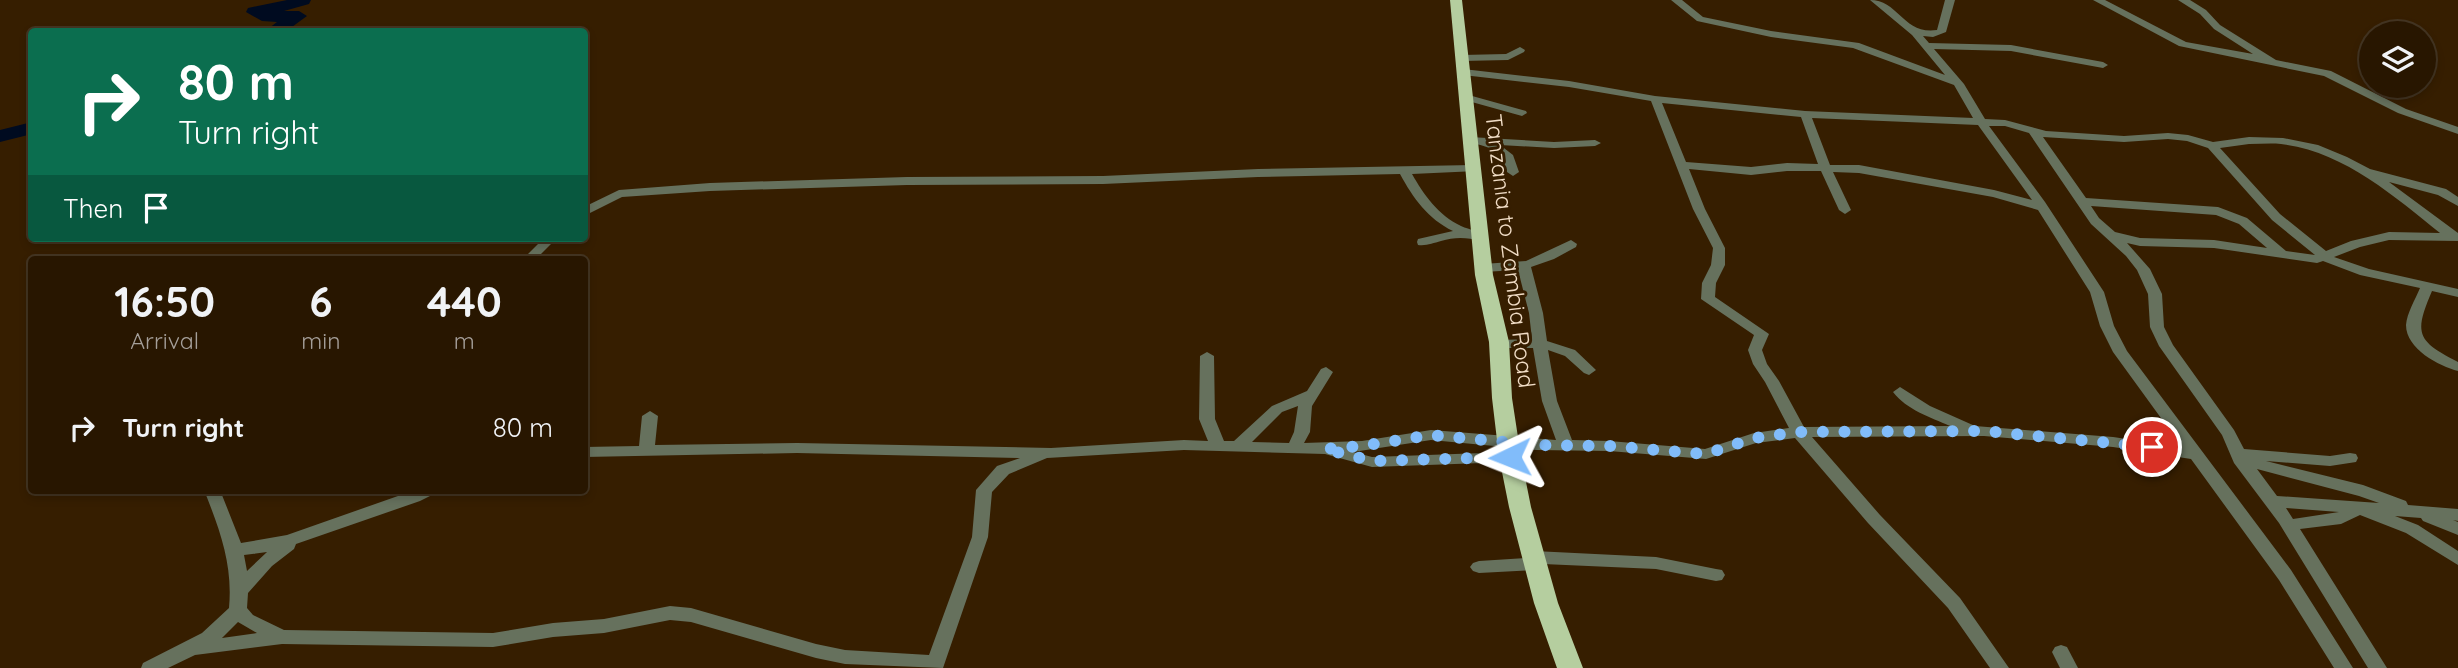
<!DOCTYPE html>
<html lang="en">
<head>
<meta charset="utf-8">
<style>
  body { margin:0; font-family:Quicksand,sans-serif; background:#301f0a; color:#f1f3f6; height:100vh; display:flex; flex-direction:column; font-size:26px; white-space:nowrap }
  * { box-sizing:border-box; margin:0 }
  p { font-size:23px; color:#a59f99 }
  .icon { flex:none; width:38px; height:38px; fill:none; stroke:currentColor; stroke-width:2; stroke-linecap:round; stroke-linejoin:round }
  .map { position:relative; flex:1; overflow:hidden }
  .panel { position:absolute; left:28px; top:256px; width:560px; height:238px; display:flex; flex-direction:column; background:#281600; border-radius:7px; box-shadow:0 4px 10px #0003,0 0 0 2px #443522 }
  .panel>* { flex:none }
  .guide { position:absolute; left:28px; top:28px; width:560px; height:214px; border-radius:7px; box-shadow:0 4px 10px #0003,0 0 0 2px #443522; background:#0b6e4f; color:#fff; overflow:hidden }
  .tools { position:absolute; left:2359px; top:21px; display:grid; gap:14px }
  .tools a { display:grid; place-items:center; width:77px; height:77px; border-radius:50%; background:#281600; box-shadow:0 4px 10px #0003,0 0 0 2px #443522; font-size:35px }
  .pin { position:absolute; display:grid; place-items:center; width:60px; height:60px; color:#fff; margin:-30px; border:4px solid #fff; border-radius:50%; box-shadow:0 2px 7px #0007 }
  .me { position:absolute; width:77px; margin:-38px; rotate:268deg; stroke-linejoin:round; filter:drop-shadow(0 0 5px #0008) }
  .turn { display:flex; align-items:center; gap:24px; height:147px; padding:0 35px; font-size:32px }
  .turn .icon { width:91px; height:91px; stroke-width:2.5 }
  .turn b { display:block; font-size:49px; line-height:60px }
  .then { display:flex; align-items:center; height:66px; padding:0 35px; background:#0003; gap:14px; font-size:26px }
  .eta { display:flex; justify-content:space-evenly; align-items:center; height:119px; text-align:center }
  .eta b { font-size:42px; font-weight:700; line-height:49px }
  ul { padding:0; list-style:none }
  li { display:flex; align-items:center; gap:21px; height:105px; padding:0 35px }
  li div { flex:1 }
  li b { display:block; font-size:26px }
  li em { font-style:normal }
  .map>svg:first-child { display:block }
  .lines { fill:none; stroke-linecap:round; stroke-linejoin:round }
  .river { fill:#000b20; fill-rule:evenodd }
  .minor { fill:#66715d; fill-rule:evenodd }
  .trunk { fill:#b5ce9f; fill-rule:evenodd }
  .route { stroke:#81bcfa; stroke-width:12; stroke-dasharray:0 21.6 }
  .labels { text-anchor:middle; stroke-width:6; stroke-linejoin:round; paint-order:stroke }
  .street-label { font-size:23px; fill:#f1ddc6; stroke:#361e00 }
</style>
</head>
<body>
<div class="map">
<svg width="2458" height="668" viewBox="0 0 2458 668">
  <rect width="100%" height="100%" fill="#361e00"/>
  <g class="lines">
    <g class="river">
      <path d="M287,0H311L309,4L284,11H299L307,16L285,32H264L277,22L262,21L246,12L248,8Z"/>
      <path d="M32,122V134L0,142V130Z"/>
    </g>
    <g class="minor">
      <path d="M1671,0H1682L1703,17L1771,31L1859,43L1945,75L1912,35L1870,0C1899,0 1903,35 1937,30L1945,0H1955L1946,32L1933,37L1923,36L1929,43L2011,45L2103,62L2108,65L2103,68L2011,51L1934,49L1964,84L1985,119L2005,120L2046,131L2124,136L2168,133L2188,135L2213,142L2249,137L2283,138L2318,145L2347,157L2370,169L2446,189L2458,197V206L2438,195L2389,182L2458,233V241L2389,240L2360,247L2334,257L2369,269L2458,289V297L2432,291C2414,333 2416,341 2458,362V371C2439,366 2406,349 2406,325C2407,313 2415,300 2420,288L2360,275L2323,261L2317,263L2214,248L2140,246L2127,243L2150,269L2162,294L2164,327L2173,345L2234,430L2244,449L2330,456L2350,453L2356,454L2358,458L2356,462L2330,466L2266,461L2363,485L2406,501L2408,505L2458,509V521L2453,520L2458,522V535L2423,521L2421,518L2395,516L2418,525L2458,551V565L2406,533L2360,515L2341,524L2300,529L2387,668H2368L2279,523L2234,463L2222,435L2159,346L2150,327L2148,294L2137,270L2126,256L2091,224L2029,133L2005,126H1989L2045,202L2104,292L2114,326L2127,351L2291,570L2353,668H2334L2279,580L2191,459L2113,447L1984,436L1812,437L1880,515L1960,598L2009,668H1990L1948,608L1868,523L1795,438L1756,443L1706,459L1609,451L1536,450L1431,440L1353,452L1372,457L1510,452L1516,453L1518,457L1516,461L1510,462L1372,467L1325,454L1184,450L1047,458L1009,474L992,492L988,537L943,668L845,664L816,658L691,622L670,620L604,633L553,637L493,647L282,644L195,655L168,668H141L143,663L202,633L229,608C233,565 220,530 204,490H220L241,543L287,535L415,490H436L434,494L420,501L296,544L294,549L272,566L248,593L247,608L253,615L284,630L493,633L553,623L604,619L670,606L691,608L816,644L845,650L929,655L972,537L976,490L997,466L1020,458L797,453L584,457V447L639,446L642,416L650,411L658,416L655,445L797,443L1051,448L1184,440L1208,441L1199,419L1200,356L1207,352L1214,356L1215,419L1224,441H1234L1272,406L1307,391L1321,369L1326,367L1333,372L1312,406L1310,432L1304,443L1362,441L1431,430L1556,440L1542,401L1533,348H1499L1492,344L1499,340L1532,339L1529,313L1518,270L1483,272L1476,268L1483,264L1526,261L1571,240L1577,244L1576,247L1554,259L1531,267L1543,313L1547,341L1575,350L1596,370L1589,375L1584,373L1565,356L1548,350L1557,401L1572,440L1609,441L1705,449L1754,433L1789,428L1765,382L1753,364L1748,350L1754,335L1701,299L1702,283L1711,265L1713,248L1693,209L1651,101L1569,87L1463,75L1458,72L1463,69L1569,81L1655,96L1805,111L1973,118L1954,85L1853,48L1771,37L1697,21ZM1662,103L1801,117L1818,164L1787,163L1751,167L1686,162ZM1812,118L1978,125L2032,200L1994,190L1859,165H1830ZM2043,137L2124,142L2168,139L2187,141L2208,148L2272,220L2315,255L2286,251L2247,218L2218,207L2086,198ZM2249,144C2260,144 2271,143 2281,144C2343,151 2394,196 2440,233L2389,232L2351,241L2326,251L2280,214L2220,148ZM1689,169L1751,175L1787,171H1821L1839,210L1845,214L1851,210L1833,172L1859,173L1993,197L2038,210L2090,292L2100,326L2113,352L2182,447L2113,437L1975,426L1930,406L1900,387L1893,392C1907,410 1930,417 1950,426L1804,427L1779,381L1767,364L1762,350L1769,334L1715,297L1716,283L1725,265V248L1705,209ZM2091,206L2216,215L2239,224L2267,248L2214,240L2140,238L2115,232L2099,218ZM1298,406L1294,432L1289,443L1252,442L1282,412ZM2257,469L2359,496L2379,503L2277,496ZM2286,508L2339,512L2293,519ZM267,552L247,571L244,555ZM238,622L257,633L222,638Z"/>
      <path d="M2093,0H2105L2186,42L2253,54L2214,29L2200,14L2178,0H2190L2206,10L2220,25L2276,60L2331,71L2406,109L2458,127V134L2398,113L2324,76L2179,46Z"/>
      <path d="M1520,47L1525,50L1524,52L1508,60L1462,61L1457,58L1462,55L1506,54Z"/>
      <path d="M1465,94L1526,111L1527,113L1522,116L1461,99L1460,97Z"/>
      <path d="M1470,137L1554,142L1595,140L1601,143L1595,146L1554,148L1500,145L1513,155L1519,172L1513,176L1507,172C1501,148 1487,146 1466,142V138Z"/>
      <path d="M1473,165L1479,169L1477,171L1412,174C1424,195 1438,215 1461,226C1470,230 1480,231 1486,237L1480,241C1467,237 1454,237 1441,241C1433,243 1427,246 1418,245L1417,242L1418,239L1453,231C1428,219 1413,198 1400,174L1258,177L1103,184L907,185L710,191L622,197L584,216V207L619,190L710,183L907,177L1103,176L1258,169Z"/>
      <path d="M544,238H557L536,259H523Z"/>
      <path d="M1534,551L1656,557L1716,569L1722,570L1725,575L1722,580L1716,581L1656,569L1543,564L1541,568L1535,570L1479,573L1473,571L1470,567L1473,563L1479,561L1526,558L1528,553Z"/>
      <path d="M2061,645L2067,647L2078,668H2060L2052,652L2055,647Z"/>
    </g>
    <path class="trunk" d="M1450,0H1462L1493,275L1509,342L1512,398L1521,457L1531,507L1558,603L1583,668H1557L1534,603L1509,507L1499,457L1492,398L1489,342L1475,275Z"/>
  </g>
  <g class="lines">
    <path class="route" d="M1510,457L1372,461L1324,449L1362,446L1431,435L1536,445L1609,446L1706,454L1754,438L1799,432L1984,431L2152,447"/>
  </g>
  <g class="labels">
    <g class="street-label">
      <text transform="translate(1510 251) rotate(83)" y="8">Tanzania to Zambia Road</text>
    </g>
  </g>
</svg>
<div class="tools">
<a><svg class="icon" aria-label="layers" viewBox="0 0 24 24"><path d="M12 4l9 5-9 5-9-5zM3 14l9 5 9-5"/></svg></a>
</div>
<div class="pin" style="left:2152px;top:447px;background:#d93025"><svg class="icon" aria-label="arrive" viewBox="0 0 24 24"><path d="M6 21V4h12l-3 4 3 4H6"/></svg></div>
<svg class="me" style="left:1510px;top:457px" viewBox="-20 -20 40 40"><path d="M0-17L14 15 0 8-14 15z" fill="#81bcfa" stroke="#fff" stroke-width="4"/></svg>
<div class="guide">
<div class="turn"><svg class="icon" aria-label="right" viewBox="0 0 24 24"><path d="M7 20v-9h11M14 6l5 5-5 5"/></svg><div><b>80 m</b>Turn right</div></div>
<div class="then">Then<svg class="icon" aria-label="arrive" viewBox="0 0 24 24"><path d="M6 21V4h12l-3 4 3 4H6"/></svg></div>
</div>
<section class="panel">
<div class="eta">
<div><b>16:50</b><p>Arrival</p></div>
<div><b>6</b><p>min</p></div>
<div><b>440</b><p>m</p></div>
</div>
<ul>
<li><svg class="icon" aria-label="right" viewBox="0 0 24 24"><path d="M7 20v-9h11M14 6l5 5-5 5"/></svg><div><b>Turn right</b></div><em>80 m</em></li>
</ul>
</section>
</div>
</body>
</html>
